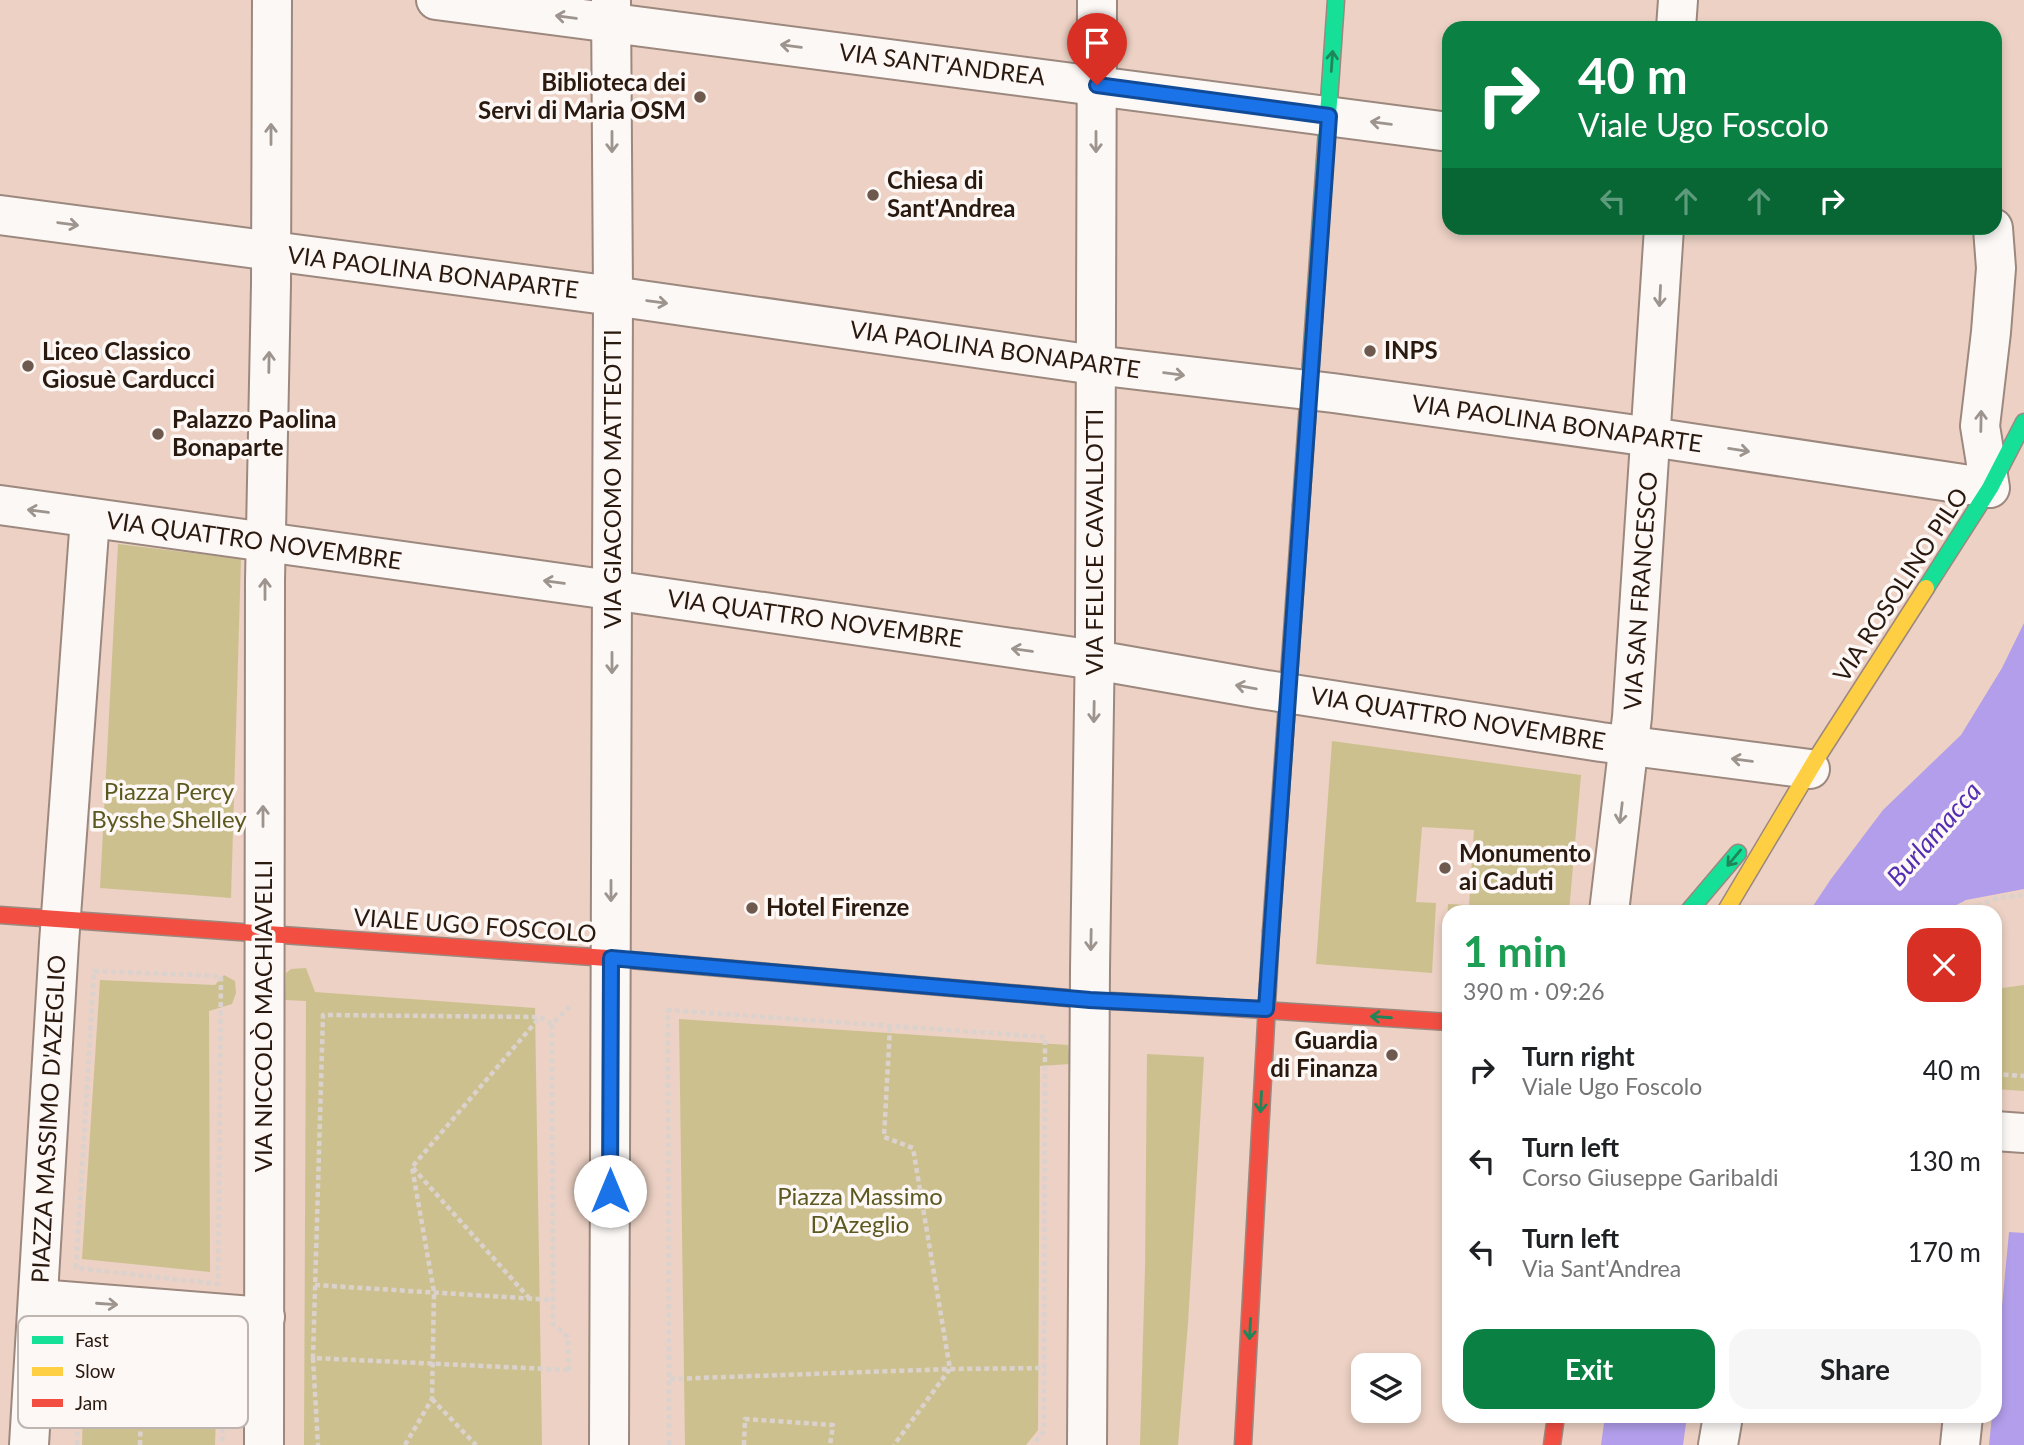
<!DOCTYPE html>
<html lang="en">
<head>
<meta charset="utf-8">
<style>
  body { margin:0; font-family:Lato,sans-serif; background:#f6f6f6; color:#202124; height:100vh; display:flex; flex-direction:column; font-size:26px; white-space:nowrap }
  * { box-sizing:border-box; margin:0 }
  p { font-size:23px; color:#757577 }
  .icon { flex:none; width:38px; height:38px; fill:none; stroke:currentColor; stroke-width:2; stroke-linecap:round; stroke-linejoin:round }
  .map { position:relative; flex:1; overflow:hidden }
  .sheet { position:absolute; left:1442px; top:905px; width:560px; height:518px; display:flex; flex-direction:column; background:#fff; border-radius:21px; box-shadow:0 4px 10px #0003 }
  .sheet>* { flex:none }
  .banner { position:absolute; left:1442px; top:21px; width:560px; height:214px; border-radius:21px; box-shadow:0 4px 10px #0003; background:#0b8043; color:#fff; overflow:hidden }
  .tools { position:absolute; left:1351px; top:1353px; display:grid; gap:14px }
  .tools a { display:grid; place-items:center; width:70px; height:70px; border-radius:14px; background:#fff; box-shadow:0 4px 10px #0003; font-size:35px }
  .pin { position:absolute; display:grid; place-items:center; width:60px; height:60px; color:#fff; margin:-72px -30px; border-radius:50% 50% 50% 0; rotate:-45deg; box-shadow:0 0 7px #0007 }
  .pin .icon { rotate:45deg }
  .me { position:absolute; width:77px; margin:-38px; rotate:0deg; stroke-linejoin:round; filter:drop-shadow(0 0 5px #0008) }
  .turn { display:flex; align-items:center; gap:24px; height:147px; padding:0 21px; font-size:32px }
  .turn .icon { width:91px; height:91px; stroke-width:2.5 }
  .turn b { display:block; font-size:49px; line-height:60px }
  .lanes { display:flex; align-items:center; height:66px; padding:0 21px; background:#0003; justify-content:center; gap:35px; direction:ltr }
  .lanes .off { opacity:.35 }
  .round { display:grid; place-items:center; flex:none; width:74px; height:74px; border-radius:21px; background:#f6f6f6 }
  .overview { display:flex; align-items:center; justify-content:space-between; height:119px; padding:0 21px }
  h1 { font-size:42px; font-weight:700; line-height:52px; color:#1e9e55 }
  .primary-button { display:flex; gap:14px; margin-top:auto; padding:14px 21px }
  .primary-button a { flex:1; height:80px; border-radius:21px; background:#0b8043; color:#fff; font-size:28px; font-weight:700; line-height:80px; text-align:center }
  .primary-button a+a { background:#f6f6f6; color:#202124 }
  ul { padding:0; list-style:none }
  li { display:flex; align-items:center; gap:21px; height:91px; padding:0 21px }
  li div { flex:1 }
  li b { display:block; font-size:26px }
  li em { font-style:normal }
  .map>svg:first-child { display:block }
  .green { fill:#cdc08f }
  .water { fill:#b29eeb }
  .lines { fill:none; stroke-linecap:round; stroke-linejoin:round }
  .street-casing { stroke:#9c887e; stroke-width:42 }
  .fast-casing { stroke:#9c887e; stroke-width:19 }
  .slow-casing { stroke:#9c887e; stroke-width:19 }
  .jam-casing { stroke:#9c887e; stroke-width:19 }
  .path { stroke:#dbd2cd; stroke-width:4.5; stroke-dasharray:5 3.5; stroke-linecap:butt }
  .street { stroke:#fcf8f6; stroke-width:38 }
  .fast { stroke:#16e098; stroke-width:16 }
  .slow { stroke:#ffcf43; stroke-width:16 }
  .jam { stroke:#f24e42; stroke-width:16 }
  .oneway { stroke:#9e948e }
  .oneway2 { stroke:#1f865a }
  .route-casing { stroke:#114b97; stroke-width:18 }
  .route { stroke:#1a73e8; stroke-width:12 }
  .poi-dot { fill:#6e594e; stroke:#fdf8f5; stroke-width:2.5 }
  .labels { text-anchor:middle; stroke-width:7; stroke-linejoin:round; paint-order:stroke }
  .street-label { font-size:24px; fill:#2a190f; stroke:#fdf8f5 }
  .poi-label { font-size:24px; font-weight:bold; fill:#2a190f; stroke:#fdf8f5; text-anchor:start }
  .park-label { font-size:24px; fill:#5b5920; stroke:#fdf8f5 }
  .water-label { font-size:26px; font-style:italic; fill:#532db3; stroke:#fdf8f5 }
  .key { fill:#fdf8f5; stroke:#beb5b0; stroke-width:2 }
  .key-label { font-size:19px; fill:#2a190f }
</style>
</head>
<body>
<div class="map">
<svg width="2024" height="1445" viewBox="0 0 2024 1445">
  <rect width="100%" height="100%" fill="#ecd1c4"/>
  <g class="green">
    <path d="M118,544L241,559L231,898L100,888Z"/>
    <path d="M1332,741L1581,775L1569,912H1449V975H1444L1448,904L1469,905L1474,830L1422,827L1416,902L1436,903L1432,973L1316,964Z"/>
    <path d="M306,968L315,992L535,1008L542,1445H304L306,1001L285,1000L286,973L291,969Z"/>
    <path d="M224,975L235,981L236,993L232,1004L209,1011L210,1272L82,1259L100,980L215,985Z"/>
    <path d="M2024,985V1091L1995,1089V989Z"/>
    <path d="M679,1019L1068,1045L1070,1064L1040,1066L1038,1430L1026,1445H685Z"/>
    <path d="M1147,1054L1204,1057L1188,1323L1178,1445H1140L1145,1267Z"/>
    <path d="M85,1338L178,1352L177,1416L216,1417L215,1445H82Z"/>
  </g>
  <g class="water">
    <path d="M2024,623V889L1966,900L1943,912H1809L1831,879L1883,810L1961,735L2002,668Z"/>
    <path d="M2009,1232L2024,1233V1445H1989L1992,1416H1995V1381Z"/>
    <path d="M1605,1416H1687L1683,1445H1601Z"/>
  </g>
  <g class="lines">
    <g class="street-casing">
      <g id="street">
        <path d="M436,0L1449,132"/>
        <path d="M1676,28L1678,0"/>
        <path d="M0,215L613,296L1095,365L1333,393L1651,437L1990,488L1980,426L1991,332L1996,268L1993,228"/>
        <path d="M0,505L632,593L1095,660L1260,689L1601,742L1810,769"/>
        <path d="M1609,912L1632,717L1664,228"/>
        <path d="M1995,1131L2024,1133"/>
        <path d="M38,1299L265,1317"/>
        <path d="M29,1445L59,943L90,518"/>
        <path d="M264,1445L265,581L271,284L272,0"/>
        <path d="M609,1445L613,296L611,0"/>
        <path d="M1087,1445L1090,970L1095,639L1097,0"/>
        <path d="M1718,1445L1723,1416"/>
        <path d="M1960,1445L1963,1416"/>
      </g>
    </g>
    <g class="fast-casing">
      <g id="fast">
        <path d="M1301,505L1336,0"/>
        <path d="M1926,588L1990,488L2024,422"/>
        <path d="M1688,912L1738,853"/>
        <path d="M607,958L1090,1000L1171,1004"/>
      </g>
    </g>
    <g class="slow-casing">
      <g id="slow">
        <path d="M1725,912L1818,756L1926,588"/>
        <path d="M1271,931L1301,505"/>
      </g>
    </g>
    <g class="jam-casing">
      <g id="jam">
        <path d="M0,915L607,958"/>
        <path d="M1171,1004L1449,1022"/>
        <path d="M1243,1445L1271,931"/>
        <path d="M1552,1445L1556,1416"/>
      </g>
    </g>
    <g class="path">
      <path d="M1961,912L1998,898L2024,895"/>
      <path d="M94,971L221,976L218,1284L76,1268Z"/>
      <path d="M552,1024L540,1017L323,1015L313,1358L569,1370"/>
      <path d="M890,1027L884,1137L913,1148L950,1369L1046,1368"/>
      <path d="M1995,1074L2024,1076"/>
      <path d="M413,1168L529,1298"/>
      <path d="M315,1285L553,1300"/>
      <path d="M189,1345L186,1409L223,1410L222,1445"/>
      <path d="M313,1358L318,1445"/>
      <path d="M569,1371L568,1337L553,1324L552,1024L573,1004"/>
      <path d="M670,1379L950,1369L894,1445"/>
      <path d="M432,1399L476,1445"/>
      <path d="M77,1445L80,1337"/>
      <path d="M140,1445L143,1344"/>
      <path d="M405,1445L432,1399L434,1292L412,1167L540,1017"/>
      <path d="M669,1445L668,1010L1045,1037L1044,1431L1033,1445"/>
      <path d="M744,1445L745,1419L833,1425L830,1445"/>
    </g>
    <use href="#street" class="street"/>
    <use href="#fast" class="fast"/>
    <use href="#slow" class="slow"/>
    <use href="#jam" class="jam"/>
  </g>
  <defs><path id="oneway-shaft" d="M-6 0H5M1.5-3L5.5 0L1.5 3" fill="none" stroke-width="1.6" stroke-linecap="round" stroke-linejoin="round" transform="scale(1.75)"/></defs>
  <g class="oneway">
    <use href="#oneway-shaft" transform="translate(566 17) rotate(-173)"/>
    <use href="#oneway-shaft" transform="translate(791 46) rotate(-173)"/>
    <use href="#oneway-shaft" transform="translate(1381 123) rotate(-173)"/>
    <use href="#oneway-shaft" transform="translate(271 134) rotate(-90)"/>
    <use href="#oneway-shaft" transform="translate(612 142) rotate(90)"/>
    <use href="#oneway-shaft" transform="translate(1096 142) rotate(90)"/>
    <use href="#oneway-shaft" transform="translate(68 224) rotate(8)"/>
    <use href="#oneway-shaft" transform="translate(1660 296) rotate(93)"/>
    <use href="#oneway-shaft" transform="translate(657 302) rotate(8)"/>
    <use href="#oneway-shaft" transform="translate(269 362) rotate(-89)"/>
    <use href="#oneway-shaft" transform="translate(1174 374) rotate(7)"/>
    <use href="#oneway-shaft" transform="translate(1981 421) rotate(-89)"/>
    <use href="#oneway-shaft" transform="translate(1739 450) rotate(9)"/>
    <use href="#oneway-shaft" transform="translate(38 511) rotate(-172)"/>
    <use href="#oneway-shaft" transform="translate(554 582) rotate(-172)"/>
    <use href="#oneway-shaft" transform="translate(265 589) rotate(-90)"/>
    <use href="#oneway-shaft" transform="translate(1022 650) rotate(-172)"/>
    <use href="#oneway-shaft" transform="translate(612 663) rotate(90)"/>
    <use href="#oneway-shaft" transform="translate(1246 687) rotate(-170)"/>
    <use href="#oneway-shaft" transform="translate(1094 712) rotate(91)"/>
    <use href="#oneway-shaft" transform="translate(1742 760) rotate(-173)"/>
    <use href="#oneway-shaft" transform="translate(1621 813) rotate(97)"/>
    <use href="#oneway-shaft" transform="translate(263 816) rotate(-90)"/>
    <use href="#oneway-shaft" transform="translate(611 891) rotate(90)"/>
    <use href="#oneway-shaft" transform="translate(1091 940) rotate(91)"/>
    <use href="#oneway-shaft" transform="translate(107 1304) rotate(4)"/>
  </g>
  <g class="oneway2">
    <use href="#oneway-shaft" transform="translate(1332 61) rotate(-86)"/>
    <use href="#oneway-shaft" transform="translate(1734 858) rotate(130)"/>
    <use href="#oneway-shaft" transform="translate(1381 1017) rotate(-176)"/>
    <use href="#oneway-shaft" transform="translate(1261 1102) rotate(93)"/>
    <use href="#oneway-shaft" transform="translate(1250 1329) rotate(93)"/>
  </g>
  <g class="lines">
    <g class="route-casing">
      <path id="route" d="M610,1191L611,958L1090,1000L1266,1009L1329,116L1097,85"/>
    </g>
    <use href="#route" class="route"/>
  </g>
  <g class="poi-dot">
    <circle cx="700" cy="97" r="7"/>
    <circle cx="873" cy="195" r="7"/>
    <circle cx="1370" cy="351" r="7"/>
    <circle cx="28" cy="366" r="7"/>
    <circle cx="158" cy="434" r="7"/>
    <circle cx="1445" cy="868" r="7"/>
    <circle cx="752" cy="908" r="7"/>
    <circle cx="1392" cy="1055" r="7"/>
  </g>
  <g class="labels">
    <g class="street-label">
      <text transform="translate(942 65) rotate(7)" y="8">VIA SANT'ANDREA</text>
      <text transform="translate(433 273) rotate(7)" y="8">VIA PAOLINA BONAPARTE</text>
      <text transform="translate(995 350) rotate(8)" y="8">VIA PAOLINA BONAPARTE</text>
      <text transform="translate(1557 424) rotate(8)" y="8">VIA PAOLINA BONAPARTE</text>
      <text transform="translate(613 479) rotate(-90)" y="8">VIA GIACOMO MATTEOTTI</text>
      <text transform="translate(254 541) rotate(8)" y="8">VIA QUATTRO NOVEMBRE</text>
      <text transform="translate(1095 542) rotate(-90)" y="8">VIA FELICE CAVALLOTTI</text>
      <text transform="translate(1901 585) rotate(-57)" y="8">VIA ROSOLINO PILO</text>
      <text transform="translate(1641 591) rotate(-86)" y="8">VIA SAN FRANCESCO</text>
      <text transform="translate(815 619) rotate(8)" y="8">VIA QUATTRO NOVEMBRE</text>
      <text transform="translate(1458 719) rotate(9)" y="8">VIA QUATTRO NOVEMBRE</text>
      <text transform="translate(475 926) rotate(4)" y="8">VIALE UGO FOSCOLO</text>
      <text transform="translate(264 1016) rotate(-90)" y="8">VIA NICCOLÒ MACHIAVELLI</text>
      <text transform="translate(49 1119) rotate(-87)" y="8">PIAZZA MASSIMO D'AZEGLIO</text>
    </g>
    <g class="poi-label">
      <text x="686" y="91" text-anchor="end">Biblioteca dei<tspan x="686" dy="28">Servi di Maria OSM</tspan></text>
      <text x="887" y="189">Chiesa di<tspan x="887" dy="28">Sant'Andrea</tspan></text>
      <text x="1384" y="359">INPS</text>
      <text x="42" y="360">Liceo Classico<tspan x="42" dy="28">Giosuè Carducci</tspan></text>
      <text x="172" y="428">Palazzo Paolina<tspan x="172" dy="28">Bonaparte</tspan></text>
      <text x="1459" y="862">Monumento<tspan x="1459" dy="28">ai Caduti</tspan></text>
      <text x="766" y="916">Hotel Firenze</text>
      <text x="1378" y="1049" text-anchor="end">Guardia<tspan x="1378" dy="28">di Finanza</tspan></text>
    </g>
    <g class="park-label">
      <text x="169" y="800">Piazza Percy<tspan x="169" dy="28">Bysshe Shelley</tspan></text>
      <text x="860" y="1205">Piazza Massimo<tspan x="860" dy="28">D'Azeglio</tspan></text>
    </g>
    <g class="water-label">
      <text transform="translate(1934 834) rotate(-49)" y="9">Burlamacca</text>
    </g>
  </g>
  <rect x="18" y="1316" width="230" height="112" rx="10" class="key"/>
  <rect x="32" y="1336" width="31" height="8" fill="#16e098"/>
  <rect x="32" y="1367" width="31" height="9" fill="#ffcf43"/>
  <rect x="32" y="1399" width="31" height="8" fill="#f24e42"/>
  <g class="key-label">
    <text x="75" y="1347">Fast</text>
    <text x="75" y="1378">Slow</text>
    <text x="75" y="1410">Jam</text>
  </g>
</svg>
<div class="tools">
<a><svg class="icon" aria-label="layers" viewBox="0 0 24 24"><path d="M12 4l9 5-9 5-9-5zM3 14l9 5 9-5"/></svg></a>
</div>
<div class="pin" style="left:1097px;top:85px;background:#d93025"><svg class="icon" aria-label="arrive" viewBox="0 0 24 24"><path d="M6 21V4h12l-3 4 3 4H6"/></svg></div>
<svg class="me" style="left:610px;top:1191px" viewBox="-20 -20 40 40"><circle r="19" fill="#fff"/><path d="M0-13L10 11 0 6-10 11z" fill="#1a73e8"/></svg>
<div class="banner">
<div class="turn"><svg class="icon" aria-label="right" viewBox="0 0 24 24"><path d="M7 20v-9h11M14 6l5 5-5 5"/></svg><div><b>40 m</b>Viale Ugo Foscolo</div></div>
<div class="lanes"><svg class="icon off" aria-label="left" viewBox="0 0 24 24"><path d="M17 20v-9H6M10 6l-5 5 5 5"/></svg><svg class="icon off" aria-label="ahead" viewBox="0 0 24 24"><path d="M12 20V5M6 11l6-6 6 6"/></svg><svg class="icon off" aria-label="ahead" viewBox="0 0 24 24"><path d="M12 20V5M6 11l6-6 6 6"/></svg><svg class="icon" aria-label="right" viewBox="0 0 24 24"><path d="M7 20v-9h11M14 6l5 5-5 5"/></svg></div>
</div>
<section class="sheet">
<div class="overview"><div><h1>1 min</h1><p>390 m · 09:26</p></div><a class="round" style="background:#d93025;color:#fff"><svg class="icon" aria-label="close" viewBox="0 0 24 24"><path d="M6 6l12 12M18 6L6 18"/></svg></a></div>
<ul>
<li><svg class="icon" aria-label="right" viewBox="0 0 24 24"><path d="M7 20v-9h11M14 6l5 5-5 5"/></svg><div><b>Turn right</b><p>Viale Ugo Foscolo</p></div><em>40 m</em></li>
<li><svg class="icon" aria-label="left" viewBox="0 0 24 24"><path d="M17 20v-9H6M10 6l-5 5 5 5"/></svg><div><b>Turn left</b><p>Corso Giuseppe Garibaldi</p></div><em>130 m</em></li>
<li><svg class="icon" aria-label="left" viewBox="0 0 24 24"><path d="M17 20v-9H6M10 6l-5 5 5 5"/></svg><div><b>Turn left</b><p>Via Sant'Andrea</p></div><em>170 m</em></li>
</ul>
<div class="primary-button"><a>Exit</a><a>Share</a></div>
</section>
</div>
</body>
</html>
